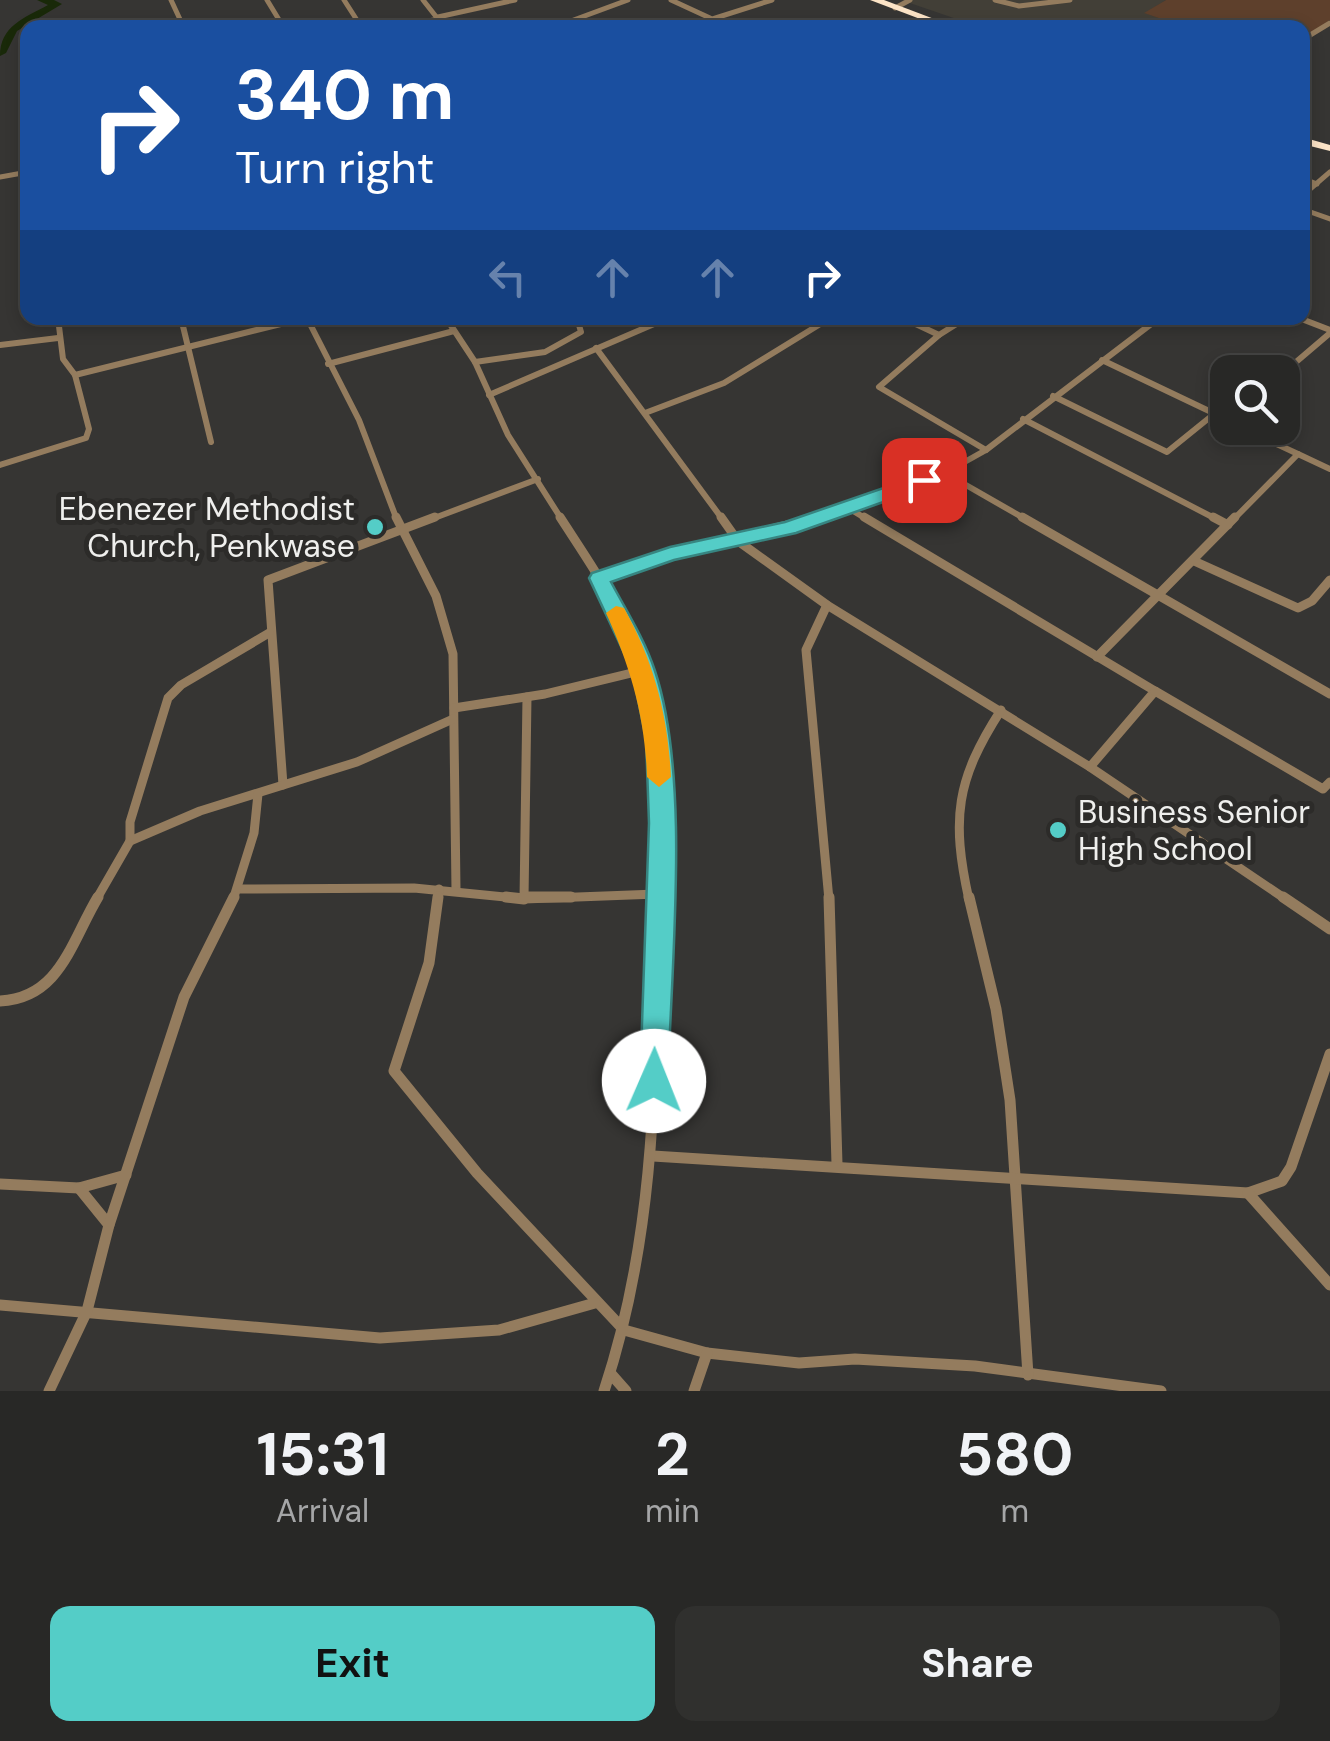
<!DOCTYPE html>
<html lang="en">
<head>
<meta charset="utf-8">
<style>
  body { margin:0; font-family:"DM Sans",sans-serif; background:#30302e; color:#f1f3f6; height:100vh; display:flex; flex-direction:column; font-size:38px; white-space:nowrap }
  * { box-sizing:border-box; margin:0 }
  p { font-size:32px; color:#a5a6a7 }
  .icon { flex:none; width:55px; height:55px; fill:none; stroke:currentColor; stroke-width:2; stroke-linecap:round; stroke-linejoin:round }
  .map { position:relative; height:1391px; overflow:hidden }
  .sheet { display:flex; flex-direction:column; background:#282826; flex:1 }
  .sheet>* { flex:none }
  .guide { position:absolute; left:20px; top:20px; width:1290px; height:305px; border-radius:20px; box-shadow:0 5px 15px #0003,0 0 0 2px #444443; background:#1a4fa0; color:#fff; overflow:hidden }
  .tools { position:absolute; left:1210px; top:355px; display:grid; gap:20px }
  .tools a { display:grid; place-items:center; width:90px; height:90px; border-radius:20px; background:#282826; box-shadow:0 5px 15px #0003,0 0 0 2px #444443; font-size:50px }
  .pin { position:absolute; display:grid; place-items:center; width:85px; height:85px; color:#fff; margin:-42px; border-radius:20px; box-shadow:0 5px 15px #0006 }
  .me { position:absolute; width:110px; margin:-55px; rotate:1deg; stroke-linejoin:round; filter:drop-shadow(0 0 8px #0008) }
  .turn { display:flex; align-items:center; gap:35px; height:210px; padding:0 50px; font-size:45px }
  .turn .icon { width:130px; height:130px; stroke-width:2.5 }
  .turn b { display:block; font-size:70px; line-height:85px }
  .lanes { display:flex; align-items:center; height:95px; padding:0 50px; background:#0003; justify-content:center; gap:50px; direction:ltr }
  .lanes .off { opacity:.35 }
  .eta { display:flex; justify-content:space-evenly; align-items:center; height:170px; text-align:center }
  .eta b { font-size:60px; font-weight:700; line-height:70px }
  .cta { display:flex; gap:20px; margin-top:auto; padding:20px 50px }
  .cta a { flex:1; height:115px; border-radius:20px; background:#54cdc7; color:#111; font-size:40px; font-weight:700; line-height:115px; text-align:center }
  .cta a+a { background:#30302e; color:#f1f3f6 }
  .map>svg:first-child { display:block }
  .built { fill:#423f37 }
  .green { fill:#5e402c }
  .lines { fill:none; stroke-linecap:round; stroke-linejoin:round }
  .river { fill:#192909; fill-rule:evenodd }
  .street-far3 { stroke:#947c5e; stroke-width:5 }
  .street-far2 { stroke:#947c5e; stroke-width:6 }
  .street-far1 { stroke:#947c5e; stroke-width:9 }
  .street { stroke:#947c5e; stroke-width:11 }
  .highway { fill:#fce4c7; fill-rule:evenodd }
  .route { fill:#54cdc7; stroke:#378581; stroke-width:2.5 }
  .slow { fill:#f59e0b }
  .poi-dot { fill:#54cdc7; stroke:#2c2b29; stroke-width:4 }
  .labels { text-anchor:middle; stroke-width:10; stroke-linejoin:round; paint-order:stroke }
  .poi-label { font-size:32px; fill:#efefed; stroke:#2c2b29; text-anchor:end }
</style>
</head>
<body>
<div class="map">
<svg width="1330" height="1391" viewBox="0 0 1330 1391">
  <rect width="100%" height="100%" fill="#363533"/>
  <path class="built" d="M901,0H1166L1145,13L1185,27H980Z"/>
  <path class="green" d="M1166,0H1330V20L1303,39L1302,28L1185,27L1144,13Z"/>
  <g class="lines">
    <path class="river" d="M37,0H54L62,4L17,31L6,53L0,56C0,26 24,18 48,5Z"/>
    <g class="street-far3">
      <path d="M171,0L184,28"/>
      <path d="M267,0L284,28"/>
      <path d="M344,0L362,28"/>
      <path d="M423,0L445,28"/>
      <path d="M671,0L710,18"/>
      <path d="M995,0L1019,6L1070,0"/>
      <path d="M895,8L910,0"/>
      <path d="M438,17L515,0"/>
      <path d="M390,28L439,19"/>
      <path d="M552,28L628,0"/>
      <path d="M684,28L772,0"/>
      <path d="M1302,40L1330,23"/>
      <path d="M0,177L28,172"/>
      <path d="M1302,178L1317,184"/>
      <path d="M1302,196L1330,172"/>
      <path d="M1302,209L1330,219"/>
    </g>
    <g class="street-far2">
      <path d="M58,318L63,359L75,375L305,318"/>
      <path d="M181,318L211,442"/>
      <path d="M307,318L359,420L397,520"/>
      <path d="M446,318L475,362L508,435L562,520"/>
      <path d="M903,318L939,335L966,318"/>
      <path d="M1299,318L1330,330"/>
      <path d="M939,335L879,387L986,450"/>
      <path d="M0,345L58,338"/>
      <path d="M596,348L723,520"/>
      <path d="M1102,360L1228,420"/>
      <path d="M475,362L545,352L581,332L577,318"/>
      <path d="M328,364L454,331"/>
      <path d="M1282,374L1330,333"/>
      <path d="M489,395L668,318"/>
      <path d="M1053,396L1167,452L1214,414"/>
      <path d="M645,413L724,383L830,318"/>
      <path d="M1023,419L1218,520"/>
      <path d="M1298,454L1330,469"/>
      <path d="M0,465L86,438L89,429L75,375"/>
      <path d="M945,473L1027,520"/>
      <path d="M850,509L868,520"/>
      <path d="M429,520L538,479"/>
      <path d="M812,520L945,473L986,450L1159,318"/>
      <path d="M1233,520L1298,454L1242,428"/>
    </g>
    <g class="street-far1">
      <path d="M396,517L436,596L453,654L456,890"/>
      <path d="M560,517C591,565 628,617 644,672C666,744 661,825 659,900"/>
      <path d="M721,517L738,541L827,605L1090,767L1155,691L864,517"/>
      <path d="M1022,517L1330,694"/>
      <path d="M1213,517L1228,525"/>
      <path d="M1194,561L1298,608L1312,601L1330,580"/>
      <path d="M599,578L671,554L819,517"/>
      <path d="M827,605L806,650L829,900"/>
      <path d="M1097,657L1235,517"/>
      <path d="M1155,691L1323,789L1330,782"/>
      <path d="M527,697L524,899L657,894"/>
      <path d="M454,708L545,694L644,670"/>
      <path d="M1090,767L1287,900"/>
      <path d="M283,785L268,580L435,517"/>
      <path d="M130,841L200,811L357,762L453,719"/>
      <path d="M238,889L414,888L524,899"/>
      <path d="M96,900L130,841V822L168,698L181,685L269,633"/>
      <path d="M233,900L254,833L258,794"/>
      <path d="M438,900L439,889"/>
      <path d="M969,900C951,818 956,780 1001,710"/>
    </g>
    <g class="street">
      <path d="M438,897L429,963L394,1071L477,1173L624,1330L707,1353L799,1363L855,1359L975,1366L1161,1391"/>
      <path d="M506,897L524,899"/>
      <path d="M524,897H571"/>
      <path d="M829,897L837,1164"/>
      <path d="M969,897L996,1009L1010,1100L1028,1375"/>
      <path d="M1283,897L1330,929"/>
      <path d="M0,1001C60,998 71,942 98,897"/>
      <path d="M653,1156L1248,1193L1282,1181L1291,1167L1330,1054"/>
      <path d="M0,1184L79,1188L126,1175"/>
      <path d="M79,1188L109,1225"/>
      <path d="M1248,1193L1330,1285"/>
      <path d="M0,1305L380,1338L499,1330L595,1303"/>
      <path d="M611,1374L626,1391"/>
      <path d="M49,1391L87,1311L109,1225L184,997L234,897"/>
      <path d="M604,1391C658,1228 655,1067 659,897"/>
      <path d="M694,1391L707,1353"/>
    </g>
    <g class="highway">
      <path d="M870,0H884L958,28H944Z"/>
      <path d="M1302,137L1330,145V151L1302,144Z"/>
    </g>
  </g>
  <path class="route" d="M924,474L931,476V485L796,533L674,560L611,582C626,610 645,640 655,671C691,779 671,964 668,1081L664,1091L654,1095L644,1091L640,1081L649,823L646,739L632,670L589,578L592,573L670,547L785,522Z"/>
  <path class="slow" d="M616,606L624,608C654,662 668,715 671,777L659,787L647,777C645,717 631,668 606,613Z"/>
  <g class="poi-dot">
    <circle cx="375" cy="527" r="10"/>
    <circle cx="1058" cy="830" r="10"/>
  </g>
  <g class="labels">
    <g class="poi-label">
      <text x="355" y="520">Ebenezer Methodist<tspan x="355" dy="37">Church, Penkwase</tspan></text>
      <text x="1078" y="823" text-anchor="start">Business Senior<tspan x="1078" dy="37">High School</tspan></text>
    </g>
  </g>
</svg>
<div class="tools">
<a><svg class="icon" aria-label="search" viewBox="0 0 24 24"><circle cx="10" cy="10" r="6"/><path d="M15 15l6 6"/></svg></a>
</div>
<div class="pin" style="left:924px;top:480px;background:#d93025"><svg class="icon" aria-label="arrive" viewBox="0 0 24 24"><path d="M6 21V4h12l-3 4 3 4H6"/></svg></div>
<svg class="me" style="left:654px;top:1081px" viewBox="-20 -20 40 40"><circle r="19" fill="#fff"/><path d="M0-13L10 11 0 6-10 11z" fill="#54cdc7"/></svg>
<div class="guide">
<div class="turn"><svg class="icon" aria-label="right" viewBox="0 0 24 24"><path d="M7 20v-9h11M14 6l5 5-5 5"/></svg><div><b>340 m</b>Turn right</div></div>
<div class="lanes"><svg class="icon off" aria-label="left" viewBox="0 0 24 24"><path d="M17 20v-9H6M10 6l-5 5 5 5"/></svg><svg class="icon off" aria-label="ahead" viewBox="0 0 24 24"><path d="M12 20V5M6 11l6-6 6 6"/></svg><svg class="icon off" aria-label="ahead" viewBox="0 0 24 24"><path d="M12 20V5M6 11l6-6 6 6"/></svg><svg class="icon" aria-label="right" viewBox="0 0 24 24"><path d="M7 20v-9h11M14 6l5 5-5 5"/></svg></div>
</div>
</div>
<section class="sheet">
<div class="eta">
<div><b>15:31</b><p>Arrival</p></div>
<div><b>2</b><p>min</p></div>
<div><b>580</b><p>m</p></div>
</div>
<div class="cta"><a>Exit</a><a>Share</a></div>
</section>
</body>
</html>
